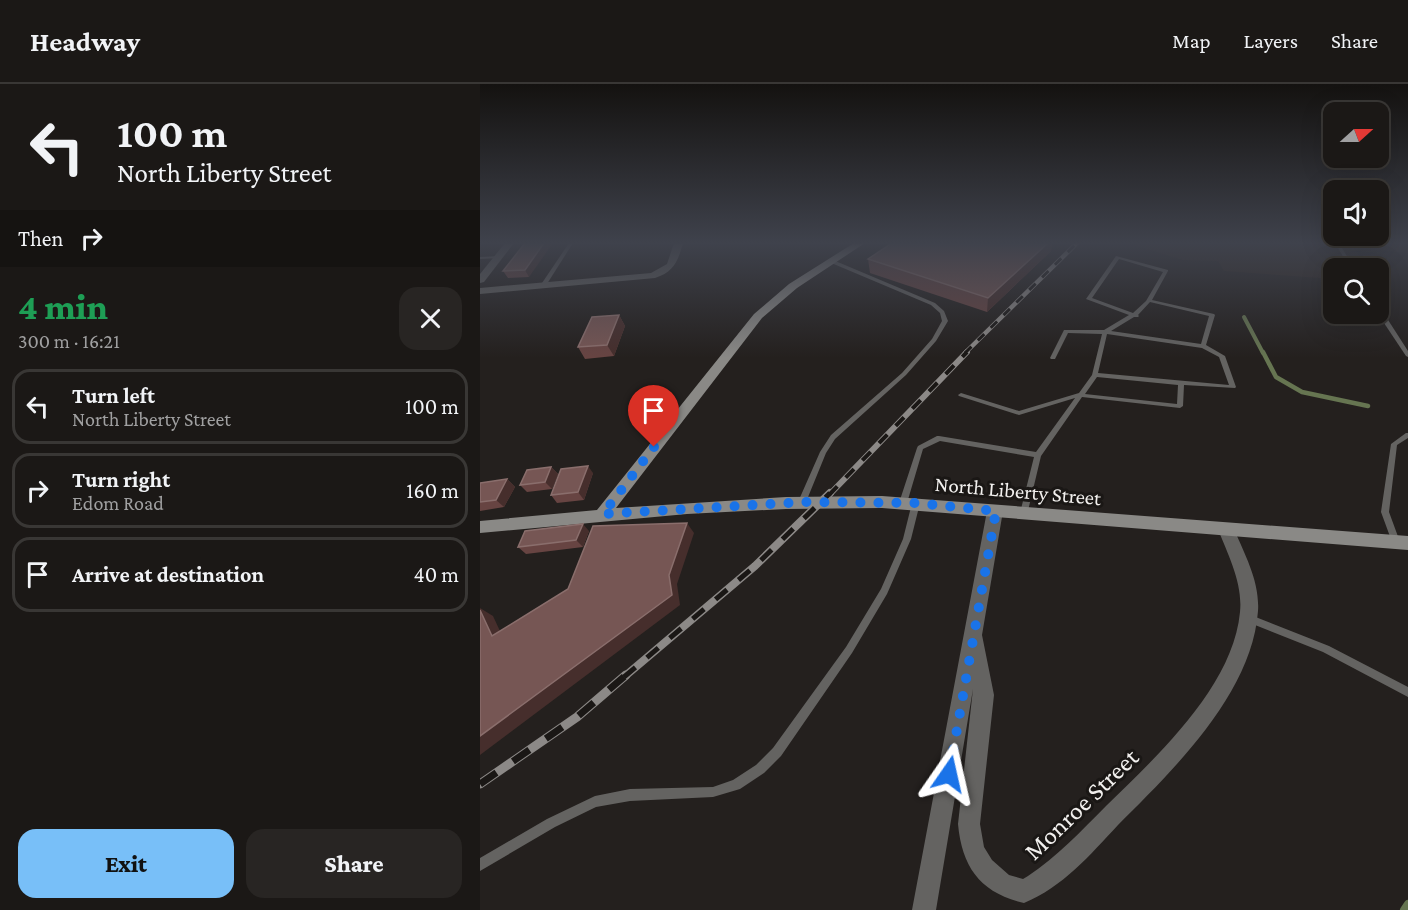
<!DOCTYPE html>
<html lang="en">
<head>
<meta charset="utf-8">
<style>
  body { margin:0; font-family:"Crimson Pro",serif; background:#282523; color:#f1f3f6; height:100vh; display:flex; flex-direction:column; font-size:22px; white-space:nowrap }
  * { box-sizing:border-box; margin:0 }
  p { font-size:20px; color:#a0a0a1 }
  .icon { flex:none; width:33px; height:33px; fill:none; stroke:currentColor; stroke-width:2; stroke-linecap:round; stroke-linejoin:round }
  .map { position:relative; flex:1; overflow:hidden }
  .details { display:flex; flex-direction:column; background:#1b1816; width:480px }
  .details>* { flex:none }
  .hud { background:#1b1816; color:#f1f3f6; overflow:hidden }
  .needle { width:39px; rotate:69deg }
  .fabs { position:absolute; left:843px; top:18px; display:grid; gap:12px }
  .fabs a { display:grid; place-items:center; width:66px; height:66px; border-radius:12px; background:#1b1816; box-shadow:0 6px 24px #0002,0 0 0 2px #393735; font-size:30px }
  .pin { position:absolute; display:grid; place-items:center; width:51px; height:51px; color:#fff; margin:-62px -26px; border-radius:50% 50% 50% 0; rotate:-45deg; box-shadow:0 0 6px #0007 }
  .pin .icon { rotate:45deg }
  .me { position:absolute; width:66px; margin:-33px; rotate:11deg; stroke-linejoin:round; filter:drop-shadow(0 0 4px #0008) }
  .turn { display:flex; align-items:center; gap:21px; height:126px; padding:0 18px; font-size:27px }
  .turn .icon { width:78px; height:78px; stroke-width:2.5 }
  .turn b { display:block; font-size:42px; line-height:51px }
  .then { display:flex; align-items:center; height:57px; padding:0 18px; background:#0003; gap:12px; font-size:22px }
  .round { display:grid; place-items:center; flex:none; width:63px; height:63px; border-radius:18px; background:#282523 }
  .head { display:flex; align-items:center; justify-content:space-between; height:102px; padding:0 18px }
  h1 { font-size:36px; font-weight:800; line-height:45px; color:#1e9e55 }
  .action { display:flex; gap:12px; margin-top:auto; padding:12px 18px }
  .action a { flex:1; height:69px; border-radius:18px; background:#78bff8; color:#111; font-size:24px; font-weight:800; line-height:69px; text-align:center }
  .action a+a { background:#282523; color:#f1f3f6 }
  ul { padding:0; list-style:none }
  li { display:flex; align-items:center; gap:18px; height:75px; margin:0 12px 9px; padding:0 6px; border:3px solid #393735; border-radius:18px }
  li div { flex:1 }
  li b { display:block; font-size:22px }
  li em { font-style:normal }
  header { display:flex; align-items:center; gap:36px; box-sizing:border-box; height:84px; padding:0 30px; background:#1b1816; border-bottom:2px solid #393735 }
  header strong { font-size:28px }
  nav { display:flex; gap:33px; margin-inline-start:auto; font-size:21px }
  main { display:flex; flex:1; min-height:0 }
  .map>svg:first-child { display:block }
  .built { fill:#2f2620 }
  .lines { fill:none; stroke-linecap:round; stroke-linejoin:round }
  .stream-far2 { stroke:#667551; stroke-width:4 }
  .stream-far1 { stroke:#667551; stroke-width:4.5 }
  .stream { stroke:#667551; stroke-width:8 }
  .lane { fill:#646361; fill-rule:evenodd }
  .street { fill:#646361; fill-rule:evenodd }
  .secondary { fill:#8a8986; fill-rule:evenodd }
  .rail-far3-casing { stroke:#8c8987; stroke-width:4.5 }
  .rail-far2-casing { stroke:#8c8987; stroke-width:6 }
  .rail-far1-casing { stroke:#8c8987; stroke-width:8 }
  .rail-casing { stroke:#8c8987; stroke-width:9 }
  .rail-far3 { stroke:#1a1715; stroke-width:3; stroke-dasharray:9; stroke-linecap:butt }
  .rail-far2 { stroke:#1a1715; stroke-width:4; stroke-dasharray:12; stroke-linecap:butt }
  .rail-far1 { stroke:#1a1715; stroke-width:5; stroke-dasharray:15; stroke-linecap:butt }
  .rail { stroke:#1a1715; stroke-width:7; stroke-dasharray:20; stroke-linecap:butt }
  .wall { fill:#674442 }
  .shaded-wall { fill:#462e2c }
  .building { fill:#765654; stroke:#8a6e6c; stroke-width:1.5 }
  .route { stroke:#1a73e8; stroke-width:10; stroke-dasharray:0 18 }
  .labels { text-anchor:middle; stroke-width:6; stroke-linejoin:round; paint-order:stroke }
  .street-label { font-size:21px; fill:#f2f0ee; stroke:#1a1715 }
  .near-street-label { font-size:26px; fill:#f2f0ee; stroke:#1a1715 }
</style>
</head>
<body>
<header>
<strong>Headway</strong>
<nav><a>Map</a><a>Layers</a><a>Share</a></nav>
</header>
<main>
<section class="details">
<div class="hud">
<div class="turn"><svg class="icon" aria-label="left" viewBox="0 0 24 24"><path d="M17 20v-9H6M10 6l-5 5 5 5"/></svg><div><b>100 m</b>North Liberty Street</div></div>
<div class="then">Then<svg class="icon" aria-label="right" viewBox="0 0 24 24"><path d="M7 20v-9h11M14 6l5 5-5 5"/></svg></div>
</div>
<div class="head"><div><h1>4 min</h1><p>300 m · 16:21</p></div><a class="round"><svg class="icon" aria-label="close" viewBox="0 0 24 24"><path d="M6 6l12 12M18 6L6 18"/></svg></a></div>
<ul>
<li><svg class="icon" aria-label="left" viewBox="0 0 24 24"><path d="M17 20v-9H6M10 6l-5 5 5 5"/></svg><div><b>Turn left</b><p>North Liberty Street</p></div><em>100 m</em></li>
<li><svg class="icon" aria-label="right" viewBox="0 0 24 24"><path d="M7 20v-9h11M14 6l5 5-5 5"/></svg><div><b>Turn right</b><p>Edom Road</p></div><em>160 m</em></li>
<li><svg class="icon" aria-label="arrive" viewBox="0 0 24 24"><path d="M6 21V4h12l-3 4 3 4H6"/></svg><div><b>Arrive at destination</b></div><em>40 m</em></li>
</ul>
<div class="action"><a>Exit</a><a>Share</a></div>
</section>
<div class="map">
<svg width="928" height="826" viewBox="0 0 928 826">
  <rect width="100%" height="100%" fill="#24201e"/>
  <path class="built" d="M646,159H928V169L874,164L886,184H854L853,195L744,187L738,177L703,176Z"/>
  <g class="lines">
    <path class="stream-far2" d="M764,233L783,269"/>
    <path class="stream-far1" d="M783,268L796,293L822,308L888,322"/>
    <path class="stream" d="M924,826L928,820"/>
    <g class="lane">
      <path d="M89,159H93L65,203H61L60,202Z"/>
      <path d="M855,159H859L874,184H870Z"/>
      <path d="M899,159H928V160H901Z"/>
      <path d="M20,172V174H18L0,175V173Z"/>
      <path d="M636,172L688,186V187L672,216L734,230L735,231L726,261L745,272L756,303L755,304L704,301L703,322L700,324L602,313L561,372L547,431H541L540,429L554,373L460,357L443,365L427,419L426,421H420L419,419L437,364L438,362L457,352H459L556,368L595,314L539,331L479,312L478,311L481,309L539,327L599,309L612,291L622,250L588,249L575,275H571L570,274L584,246H624L649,231L606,215ZM639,175L683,188L666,217L653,229L612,214ZM670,218L729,232L721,260L631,247L654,233H658L659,232L658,231ZM627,250L722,264L739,273L749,301L618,289ZM617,293L698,301L697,320L605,310Z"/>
      <path d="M349,176H353L455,219L464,227L468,237L456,257L426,291L355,355L346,369L326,418L325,420H319L318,418L340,368L351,351L422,289L452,255L462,237L460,229L451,221L349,178Z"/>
      <path d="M898,224L901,225L928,267V273L926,272L898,230Z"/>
      <path d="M926,349H928V354L917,361L909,428L920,458L919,460L916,461L913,460L912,458L901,428L911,360Z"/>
      <path d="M436,416L439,417L440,419L431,455L407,510L372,569L301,672L284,689L260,705L233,713L150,717L116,723L75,743L0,787V774L67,735L115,712L150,705L233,703L253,696L276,681L293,664L366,563L401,505L423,455L432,419L433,417Z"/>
      <path d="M768,530L849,562L928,603V613L843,568L765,537L764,534L765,531Z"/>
    </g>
    <g class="street">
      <path d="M25,159H34L4,198L0,199V190Z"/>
      <path d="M194,159H203C198,177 194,188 175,194L0,210V204L171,189L187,180Z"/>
      <path d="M515,421L520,423L523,427L502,551L514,611L500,740L504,763L512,776L529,791L543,795L548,792C577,773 601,747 626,722C677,672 753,603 760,528C763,499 748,471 738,445L740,440L746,439L752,440L754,445C765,471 780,498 778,527C772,610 693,686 638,741C610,771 583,803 544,819C501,809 482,784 478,740L493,605L456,826H432L507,427L510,423Z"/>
    </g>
    <path class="secondary" d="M374,159H385L317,204L282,234L136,424L306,413L402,412L928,452V466L402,424L306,425L207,430L0,449V437L117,426L274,230L309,200Z"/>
    <g class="rail-far3-casing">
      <path id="rail-far3" d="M485,269L597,159"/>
    </g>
    <g class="rail-far2-casing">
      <path id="rail-far2" d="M349,411L487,268"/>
    </g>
    <g class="rail-far1-casing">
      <path id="rail-far1" d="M144,593L275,482L350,409"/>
    </g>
    <g class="rail-casing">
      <path id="rail" d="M0,700L97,633L146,591"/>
    </g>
    <use href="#rail-far3" class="rail-far3"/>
    <use href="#rail-far2" class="rail-far2"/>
    <use href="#rail-far1" class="rail-far1"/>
    <use href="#rail" class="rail"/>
  </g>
  <g class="wall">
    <path d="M45,159L49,193L28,194L23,187Z"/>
    <path d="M571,167L507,228L390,189L388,175Z"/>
    <path d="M139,231L145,242L134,272L105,275L98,263Z"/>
    <path d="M71,383L78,390L72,405L47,408L40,401Z"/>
    <path d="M113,389L104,416L77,419L71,411Z"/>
    <path d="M27,395L35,403L24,423L0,427V399Z"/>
    <path d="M109,447L103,463L46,470L38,463Z"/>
  </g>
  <g class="shaded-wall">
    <path d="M64,159H73L49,193L45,186Z"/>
    <path d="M568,159H573L571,167L507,228L508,214Z"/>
    <path d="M139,231L145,242L134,272L127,261Z"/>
    <path d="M108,382L113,389L104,416L98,408Z"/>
    <path d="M71,383L78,390L72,405L65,398Z"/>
    <path d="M27,395L35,403L24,423L16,416Z"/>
    <path d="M207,439L214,449L197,500L200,521L0,671V652L189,491Z"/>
    <path d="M103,440L109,447L103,463L96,456Z"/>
    <path d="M0,524L13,532L26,560L12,552L0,526Z"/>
  </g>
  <g class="building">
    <path d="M45,159H64L45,186L23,187Z"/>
    <path d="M412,159H568L508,214L388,175Z"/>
    <path d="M139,231L127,261L98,263L112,233Z"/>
    <path d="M108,382L98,408L71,411L81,385Z"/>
    <path d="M71,383L65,398L40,401L47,386Z"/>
    <path d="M27,395L16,416L0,418V399Z"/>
    <path d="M207,439L189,491L192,511L0,652V526L12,552L88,505L113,442Z"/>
    <path d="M103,440L96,456L38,463L45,447Z"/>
  </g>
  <linearGradient id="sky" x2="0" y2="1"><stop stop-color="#141210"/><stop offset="0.58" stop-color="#3f424c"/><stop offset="1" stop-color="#3f424c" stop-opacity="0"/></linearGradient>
  <rect width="928" height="274" fill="url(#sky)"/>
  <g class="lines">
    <path class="route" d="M174,363L123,430L325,418L436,419L516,427L469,690"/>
  </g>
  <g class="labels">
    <g class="street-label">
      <text transform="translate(538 407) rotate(5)" y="7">North Liberty Street</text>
    </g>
    <g class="near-street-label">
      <text transform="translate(601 720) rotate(-44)" y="9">Monroe Street</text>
    </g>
  </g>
</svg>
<div class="fabs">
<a><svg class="needle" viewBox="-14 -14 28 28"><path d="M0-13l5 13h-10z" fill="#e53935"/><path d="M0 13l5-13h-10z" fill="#a0a0a1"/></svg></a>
<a><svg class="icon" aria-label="sound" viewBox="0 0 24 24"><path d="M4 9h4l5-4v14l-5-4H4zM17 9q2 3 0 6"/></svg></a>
<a><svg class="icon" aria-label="search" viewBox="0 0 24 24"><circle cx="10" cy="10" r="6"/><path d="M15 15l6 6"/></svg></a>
</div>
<div class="pin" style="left:174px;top:363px;background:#d93025"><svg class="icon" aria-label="arrive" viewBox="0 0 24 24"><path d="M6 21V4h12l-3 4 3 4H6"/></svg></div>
<svg class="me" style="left:469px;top:690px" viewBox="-20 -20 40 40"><path d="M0-17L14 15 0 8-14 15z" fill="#1a73e8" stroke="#fff" stroke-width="4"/></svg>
</div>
</main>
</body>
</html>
